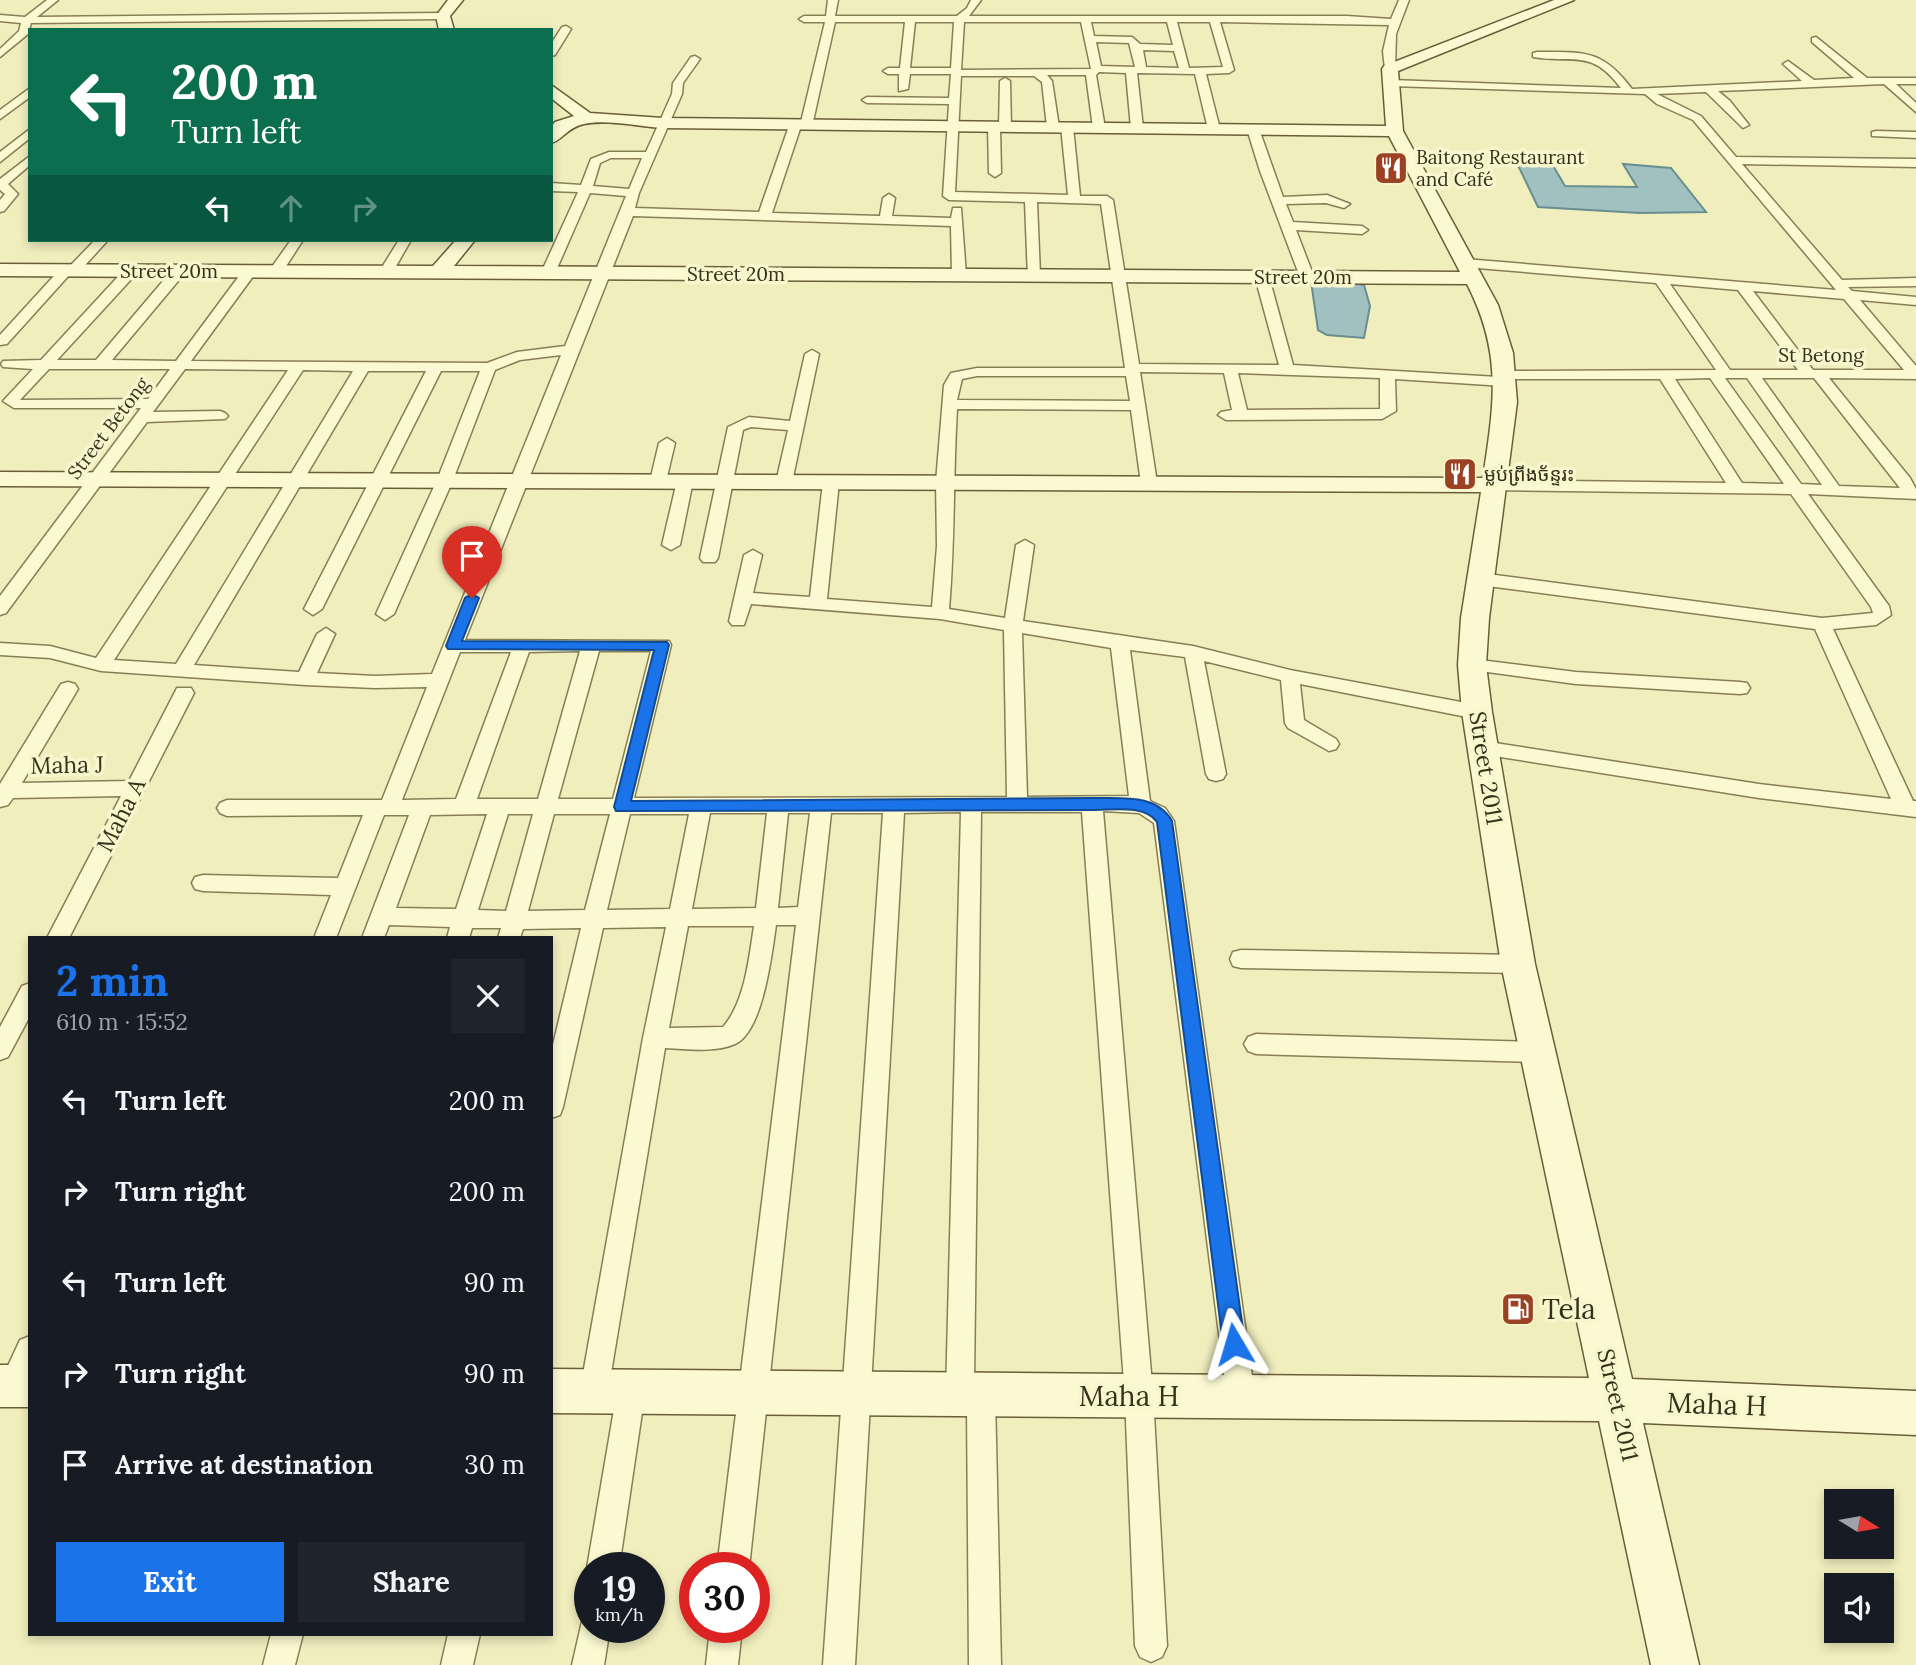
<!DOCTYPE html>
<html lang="en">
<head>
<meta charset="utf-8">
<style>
  body { margin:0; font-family:Lora,"Noto Sans Khmer",serif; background:#20242c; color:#f1f3f6; height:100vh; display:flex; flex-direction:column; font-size:26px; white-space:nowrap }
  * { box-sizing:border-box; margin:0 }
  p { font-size:23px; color:#9ea1a6 }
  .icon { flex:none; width:38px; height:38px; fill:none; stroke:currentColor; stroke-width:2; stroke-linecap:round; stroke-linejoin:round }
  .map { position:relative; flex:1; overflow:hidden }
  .panel { position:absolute; left:28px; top:936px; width:525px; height:700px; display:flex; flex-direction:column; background:#171b24; border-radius:0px; box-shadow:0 4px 10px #0003 }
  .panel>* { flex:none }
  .banner { position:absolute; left:28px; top:28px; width:525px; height:214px; border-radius:0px; box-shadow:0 4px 10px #0003; background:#0b6e4f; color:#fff; overflow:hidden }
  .needle { width:46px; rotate:101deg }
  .fabs { position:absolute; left:1824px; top:1489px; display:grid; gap:14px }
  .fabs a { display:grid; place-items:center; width:70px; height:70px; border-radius:0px; background:#171b24; box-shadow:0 4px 10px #0003; font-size:35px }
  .speed { position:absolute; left:574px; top:1552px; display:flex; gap:14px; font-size:35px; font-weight:700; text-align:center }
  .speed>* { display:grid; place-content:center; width:91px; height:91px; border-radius:50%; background:#171b24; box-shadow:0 4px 10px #0003; line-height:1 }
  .speed small { font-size:18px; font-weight:400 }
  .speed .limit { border:10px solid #d22; background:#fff; color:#111 }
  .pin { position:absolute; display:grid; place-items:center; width:60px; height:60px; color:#fff; margin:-72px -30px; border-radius:50% 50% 50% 0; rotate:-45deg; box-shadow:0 0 7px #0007 }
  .pin .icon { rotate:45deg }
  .me { position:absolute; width:77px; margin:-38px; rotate:353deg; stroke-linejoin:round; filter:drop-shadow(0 0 5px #0008) }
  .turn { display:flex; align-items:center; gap:24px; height:147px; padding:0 28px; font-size:32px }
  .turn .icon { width:91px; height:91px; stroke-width:2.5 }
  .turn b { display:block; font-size:49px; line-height:60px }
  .lanes { display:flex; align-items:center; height:66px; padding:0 28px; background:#0003; justify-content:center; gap:35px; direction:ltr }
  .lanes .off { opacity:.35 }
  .round { display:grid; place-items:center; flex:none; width:74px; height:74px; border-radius:0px; background:#20242c }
  .headline { display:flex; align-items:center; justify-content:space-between; height:119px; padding:0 28px }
  h1 { font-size:42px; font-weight:800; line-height:52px; color:#1a73e8 }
  .button { display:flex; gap:14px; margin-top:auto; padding:14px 28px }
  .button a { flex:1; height:80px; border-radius:0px; background:#1a73e8; color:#fff; font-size:28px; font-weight:800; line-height:80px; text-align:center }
  .button a+a { background:#20242c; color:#f1f3f6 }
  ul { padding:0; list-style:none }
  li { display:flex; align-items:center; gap:21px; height:91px; padding:0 28px }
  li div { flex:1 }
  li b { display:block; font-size:26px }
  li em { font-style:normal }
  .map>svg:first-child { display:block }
  .water { fill:#a1c1c0; stroke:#688e8f; stroke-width:2 }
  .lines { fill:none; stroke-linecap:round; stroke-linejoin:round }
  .street-casing { stroke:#887e56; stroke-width:3 }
  .secondary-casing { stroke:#6a5e39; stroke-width:3 }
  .street { fill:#faf9d1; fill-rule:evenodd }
  .secondary { fill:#faf9d1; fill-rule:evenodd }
  .route { fill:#1a73e8; stroke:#114b97; stroke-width:2 }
  .labels { text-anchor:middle; stroke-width:7; stroke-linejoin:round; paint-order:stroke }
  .far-poi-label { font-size:19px; fill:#37301b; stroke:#f7f6cd; text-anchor:start }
  .far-street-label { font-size:19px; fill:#37301b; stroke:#f7f6cd }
  .street-label { font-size:23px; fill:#37301b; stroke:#f7f6cd }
  .near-poi-label { font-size:28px; fill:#37301b; stroke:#f7f6cd; text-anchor:start }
  .near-street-label { font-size:28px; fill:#37301b; stroke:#f7f6cd }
</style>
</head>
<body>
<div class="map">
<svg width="1916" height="1665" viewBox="0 0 1916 1665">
  <rect width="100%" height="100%" fill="#f0eebd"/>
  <g class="water">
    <path d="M1514,157H1548L1565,186L1637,187L1623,164L1671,168L1706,212L1640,213L1538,207Z"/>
    <path d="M1327,279L1364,285L1370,306L1364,338L1327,335L1318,330L1311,281Z"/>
  </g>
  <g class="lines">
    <g class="street-casing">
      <g id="street">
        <path d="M47,0H58L37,17L443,13L448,16L443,19L31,23L28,34L0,57V49L19,31L21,23L0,21V15L25,17Z"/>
        <path d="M828,0H838L835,16H957L967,8L971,0H981L969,16H1347L1391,19L1399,0H1409L1396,34L1395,69L1390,72L1385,69L1383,51L1389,25L1220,22L1234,70L1229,73L1206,74L1220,129L1214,132L1208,129L1195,74L1137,73L1143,128L1137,131L1131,128L1126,73L1099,72L1096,75L1105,128L1099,131L1093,128L1086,75H1047L1052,81L1059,127L1053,130L1047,127L1042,82L1034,76H961L955,192L1068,195L1061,127L1067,124L1073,127L1080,196H1107L1113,200L1139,364L1279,365L1255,277L1262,273L1269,277L1293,365L1498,377L1499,372L1504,371L1716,370L1656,283L1465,267L1458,263L1465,259L1836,290L1693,120L1657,104L1645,94L1391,86L1386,83L1391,80L1621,88C1591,48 1575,64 1533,57V53L1537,52C1584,52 1602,49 1632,89L1802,81L1783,64L1788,61L1814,80L1854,78L1812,42V38L1816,37L1867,78H1916V84H1896L1916,103V112L1884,84L1718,91L1730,101L1749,125L1743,128L1706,92L1657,94L1701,116L1736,157L1916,159V167L1742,164L1842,280L1916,278V286L1848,287L1852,291L1916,297V305L1860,300L1916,366V379L1829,378L1910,478L1916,489V499L1808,494L1889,606L1891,615L1876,625L1833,629L1913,801H1916V817L1759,798L1475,753L1472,748L1475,743L1482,741L1759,784L1891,799L1815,629L1480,585L1471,579L1480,573L1822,618L1873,613L1871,607L1791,494L1493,490L1485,485L1493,480L1726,483L1660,379H1510L1509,385L1504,386L1395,379L1396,411L1382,419L1226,420L1218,415L1221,412L1232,410L1224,373L1140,372L1157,483L1149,488L1141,483L1131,410L957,409C953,476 955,542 949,609L1005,618L1016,545L1025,540L1034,545L1023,621L1193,646L1290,670L1477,705L1484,707L1487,712L1484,717L1477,719L1300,684L1304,720L1336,739L1339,744L1336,749L1329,751L1288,728L1285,723L1281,680L1204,661L1226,774L1223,779L1216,781L1209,779L1206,774L1185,657L1130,650L1150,801L1165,808L1174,821L1255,1397L1251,1407L1241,1411L1231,1407L1227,1397L1154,823L1139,813L1103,811L1153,1396L1167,1646L1162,1657L1151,1662L1140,1657L1135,1646L1125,1396L1082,812H981L974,1383L981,1381L991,1385L995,1395L1001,1665H969L967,1406L960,1408L950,1404L946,1394L961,812L904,813L855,1665H823L883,813H831L749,1568H717L796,925H776C772,953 763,1032 735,1044C714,1053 687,1049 665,1048L608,1391L604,1401L594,1405L584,1401L580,1391L643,1038L666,927L603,928L563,1107L560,1115L551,1118V1053L581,928L523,929L520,938H498L501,928H472L469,938H447L450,927L389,925L384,938H362L409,815H384L336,938H314L331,895L203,891L195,889L192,883L195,877L203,875L338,878L363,815L227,816L220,813L217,808L220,803L227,800H382L427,687L375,688L305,685L101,671L50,658L0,655V643L50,646L96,658L288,370L185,369L153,412L220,411L225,413L228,416L225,419L147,422L6,613L0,615V596L141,408H14L3,401L33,369L3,367L1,364L3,361L41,360L126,268H136V274L57,360H96L174,268L179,267L186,271L184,274L112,360L176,361L245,268L250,267L257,271L191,361L487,363L517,352L565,346L626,196L590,193L555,273L548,277L541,273L578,192L551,191V183L581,185L591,159L609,152H646L672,94L673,83L691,57L695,56L700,59L683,83L682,94L639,193L635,208L759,212L789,126L795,123L800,126L825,22H804L799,19L804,16H826ZM835,22H905L900,68H888L883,71L888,74H899V91L908,89L910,74H951L949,98L867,97L862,100L867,103L949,104L943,196L949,200L1025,202L1028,278H1038L1040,275L1037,202L1101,204L1125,368H977L951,373L944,385L936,482L937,546L932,607L827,599L839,482L837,479H825L823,482L810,597L753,593L762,555L753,550L744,555L729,621L732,625H744L751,604L940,619L1004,630L1007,797L634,798L671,645L669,641L465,640L633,216L951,226L952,275L959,279L966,275L961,208H953L951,218L892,216L895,198L889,194L883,198L880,216L772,213L801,126L806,129L812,126ZM915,22H954L951,68H910ZM964,22H1081L1091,69L961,70ZM1091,22H1167L1173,45L1140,44L1132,37L1094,36ZM1177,22H1210L1223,67L1189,68ZM1096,42L1129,43L1135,67L1101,66ZM1143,50L1174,51L1179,68L1146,67ZM611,158H642L629,189L593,186L600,163ZM1670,284L1738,290L1798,370H1730ZM1753,291L1844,299L1904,370H1813ZM561,355L432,674L375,676L317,673L335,634L326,628L317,634L299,672L194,665L368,371H426L304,609L313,615L322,609L441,371H480L437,480L376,614L385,620L394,614L453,480L495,370L520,360ZM49,369H170L148,399L20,400ZM303,370L353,371L176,664L114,660ZM1238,373L1380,378V409L1247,410ZM977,376H1126L1130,401L957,400L962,379ZM1710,378L1784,484L1742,483L1675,379ZM1725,378H1747L1822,485L1801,484ZM1762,378H1814L1900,488L1839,486ZM1022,633L1111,648L1129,796L1027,797ZM580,651L538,799H477L529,652ZM599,651H651L613,799H558ZM460,652H511L456,799L402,800ZM710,813H767L756,908L692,909ZM788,813H810L798,907L778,908ZM487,814L456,909L396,908L430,815ZM508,814H533L506,911L478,910ZM554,814H610L585,910L528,911ZM630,814H689L670,909L607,910ZM688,926H754C749,958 745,1002 723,1027L669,1028Z"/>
        <path d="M566,26L571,29L555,55L551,56V44L562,27Z"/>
        <path d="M1005,78L1010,81L1011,127L1005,130L1000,127L1001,173L995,177L989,173L988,127L994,124L999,127L1000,81Z"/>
        <path d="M30,88V97L0,119V110Z"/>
        <path d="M1249,127L1259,129L1283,197L1327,195L1350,204L1344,208L1326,203L1286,204L1293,222L1362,226L1368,230L1362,234L1296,230L1314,277L1312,280L1307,281L1300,277L1260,171L1247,129Z"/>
        <path d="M30,129V138L0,162V152Z"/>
        <path d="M1876,131L1916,132V138L1872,136V132Z"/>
        <path d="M30,156V165L8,184L18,194L4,211L0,212V200L5,194L0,190V179Z"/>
        <path d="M95,240H108L78,273H71L7,344L0,345V335L62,267H69Z"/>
        <path d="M291,240H303L281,274H271L269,271Z"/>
        <path d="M399,240H411L391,275H381L379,272Z"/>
        <path d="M812,350L819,354L792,482L784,487L776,482L788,430L751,427L743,430L718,558L715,562H703L700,558L728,427L749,417L790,421L805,354Z"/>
        <path d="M667,438L675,443L666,481L658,486L652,484L650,481L659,443Z"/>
        <path d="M685,476L693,481L680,545L671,550L662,545L677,481Z"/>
        <path d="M1472,659L1576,672L1740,682L1747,683L1750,688L1747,693L1740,694L1576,684L1465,669L1463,665L1465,661Z"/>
        <path d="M68,682L75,684L78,689L22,783L129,781L177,688H191L194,693L69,938H47L121,796L13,798L8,805L0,807V784L61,684Z"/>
        <path d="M1241,950L1518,955L1526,957L1529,964L1526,971L1518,973L1241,968L1233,966L1230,959L1233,952Z"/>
        <path d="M30,983V1016L8,1057L0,1060V1027L22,986Z"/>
        <path d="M1256,1034L1537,1042L1545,1045L1549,1052L1545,1059L1537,1062L1256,1054L1248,1051L1244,1044L1248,1037Z"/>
        <path d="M30,1336V1382L23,1396L13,1400L3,1396L0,1383L20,1340Z"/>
        <path d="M631,1378L641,1382L645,1392L619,1568H590V1574L587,1568L617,1392L621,1382Z"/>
        <path d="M590,1614V1628H610L604,1665H572L583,1617Z"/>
        <path d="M710,1628H742L738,1665H706Z"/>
        <path d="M271,1634H303L295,1665H263Z"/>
        <path d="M448,1634H480L473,1665H441Z"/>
      </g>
    </g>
    <g class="secondary-casing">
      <g id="secondary">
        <path d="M448,0H463L450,16L454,30H439L436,16Z"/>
        <path d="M1554,0H1574L1398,71L1403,131L1498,305L1513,353L1517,402L1489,618L1486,665L1492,712L1535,964L1632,1379L1916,1391V1435L1643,1423L1699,1665H1651L1599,1421L551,1413V1369L1589,1378L1501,964L1462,712L1458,665L1461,618L1481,492L0,486V472L1483,478C1494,404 1503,354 1467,284L0,276V264L433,266L456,240H475L454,266L1460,272L1389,136L663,128C641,127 605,119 584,124C566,128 563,140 551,143V127L555,122L574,116L551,98V85L590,113L663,118L1386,126L1382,69L1384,66Z"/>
        <rect x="0" y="1365" width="30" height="42"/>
      </g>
    </g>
    <use href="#street" class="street"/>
    <use href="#secondary" class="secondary"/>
  </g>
  <path class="route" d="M472,594L479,598L462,641L667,642L669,645L631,801L1092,798C1121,799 1156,793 1172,821L1245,1344L1242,1351L1234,1354L1227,1351L1223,1344L1157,822C1145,804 1112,810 1092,810L616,811L614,807L654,650L448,649L446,646L465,598Z"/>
  <defs>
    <g id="restaurant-square" transform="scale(1.75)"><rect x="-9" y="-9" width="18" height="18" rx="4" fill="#9a4223" stroke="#f7f6cd"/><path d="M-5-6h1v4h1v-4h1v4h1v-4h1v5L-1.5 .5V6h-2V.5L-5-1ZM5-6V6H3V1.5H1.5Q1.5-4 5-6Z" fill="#fff"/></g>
    <g id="fuel-square" transform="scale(1.75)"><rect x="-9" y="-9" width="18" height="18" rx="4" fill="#9a4223" stroke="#f7f6cd"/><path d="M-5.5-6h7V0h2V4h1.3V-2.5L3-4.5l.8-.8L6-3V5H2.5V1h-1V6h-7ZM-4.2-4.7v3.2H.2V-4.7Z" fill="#fff"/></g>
  </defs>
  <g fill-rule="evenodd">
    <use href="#restaurant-square" x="1391" y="168"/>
    <use href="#restaurant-square" x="1460" y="474"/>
    <use href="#fuel-square" x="1518" y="1309"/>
  </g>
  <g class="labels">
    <g class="far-poi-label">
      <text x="1416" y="164">Baitong Restaurant<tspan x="1416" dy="22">and Café</tspan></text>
      <text x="1484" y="481">ម្លប់ព្រីងច័ន្ទរះ</text>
    </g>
    <g class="far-street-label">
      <text x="169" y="278">Street 20m</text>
      <text x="736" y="281">Street 20m</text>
      <text x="1303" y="284">Street 20m</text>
      <text x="1821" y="362">St Betong</text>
      <text transform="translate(108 428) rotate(-53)" y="7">Street Betong</text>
    </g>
    <g class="street-label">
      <text transform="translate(67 765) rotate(-1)" y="8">Maha J</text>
      <text transform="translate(1486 768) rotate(81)" y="8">Street 2011</text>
      <text transform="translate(121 815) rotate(-63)" y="8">Maha A</text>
      <text transform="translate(1618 1405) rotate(77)" y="8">Street 2011</text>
    </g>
    <g class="near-poi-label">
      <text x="1542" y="1319">Tela</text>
    </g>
    <g class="near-street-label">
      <text x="1129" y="1406">Maha H</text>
      <text transform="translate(1717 1404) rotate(2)" y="10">Maha H</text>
    </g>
  </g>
</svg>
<div class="fabs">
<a><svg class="needle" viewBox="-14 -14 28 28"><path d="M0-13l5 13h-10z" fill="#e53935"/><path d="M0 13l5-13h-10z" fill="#9ea1a6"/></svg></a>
<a><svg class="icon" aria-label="sound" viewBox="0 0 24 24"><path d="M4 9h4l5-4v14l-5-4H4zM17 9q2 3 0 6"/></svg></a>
</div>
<div class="speed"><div>19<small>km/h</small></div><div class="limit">30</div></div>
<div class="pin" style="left:472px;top:598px;background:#d93025"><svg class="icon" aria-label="arrive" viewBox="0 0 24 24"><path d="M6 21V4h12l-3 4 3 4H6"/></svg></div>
<svg class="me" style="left:1234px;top:1344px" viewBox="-20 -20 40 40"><path d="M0-17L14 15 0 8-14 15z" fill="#1a73e8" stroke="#fff" stroke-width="4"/></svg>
<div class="banner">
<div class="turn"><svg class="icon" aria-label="left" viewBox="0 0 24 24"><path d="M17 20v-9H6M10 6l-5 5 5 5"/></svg><div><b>200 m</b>Turn left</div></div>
<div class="lanes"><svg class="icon" aria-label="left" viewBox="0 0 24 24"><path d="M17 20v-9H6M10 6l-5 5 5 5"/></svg><svg class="icon off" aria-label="ahead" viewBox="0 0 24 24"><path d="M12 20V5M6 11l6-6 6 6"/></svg><svg class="icon off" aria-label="right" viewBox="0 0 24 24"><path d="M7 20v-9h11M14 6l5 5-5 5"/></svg></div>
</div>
<section class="panel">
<div class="headline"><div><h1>2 min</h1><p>610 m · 15:52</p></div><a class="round"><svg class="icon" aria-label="close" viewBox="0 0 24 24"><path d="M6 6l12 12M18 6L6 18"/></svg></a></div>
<ul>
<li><svg class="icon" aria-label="left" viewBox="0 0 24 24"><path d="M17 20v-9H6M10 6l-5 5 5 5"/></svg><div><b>Turn left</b></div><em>200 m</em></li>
<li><svg class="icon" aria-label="right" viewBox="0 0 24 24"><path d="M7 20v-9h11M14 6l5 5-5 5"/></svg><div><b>Turn right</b></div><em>200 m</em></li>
<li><svg class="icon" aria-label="left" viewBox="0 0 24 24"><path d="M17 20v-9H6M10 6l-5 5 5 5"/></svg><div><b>Turn left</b></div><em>90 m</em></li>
<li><svg class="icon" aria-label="right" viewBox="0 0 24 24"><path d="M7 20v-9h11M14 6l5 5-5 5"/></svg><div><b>Turn right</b></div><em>90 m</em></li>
<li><svg class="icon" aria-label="arrive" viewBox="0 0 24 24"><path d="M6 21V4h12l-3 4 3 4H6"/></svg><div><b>Arrive at destination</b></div><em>30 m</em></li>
</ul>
<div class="button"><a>Exit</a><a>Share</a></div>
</section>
</div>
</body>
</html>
